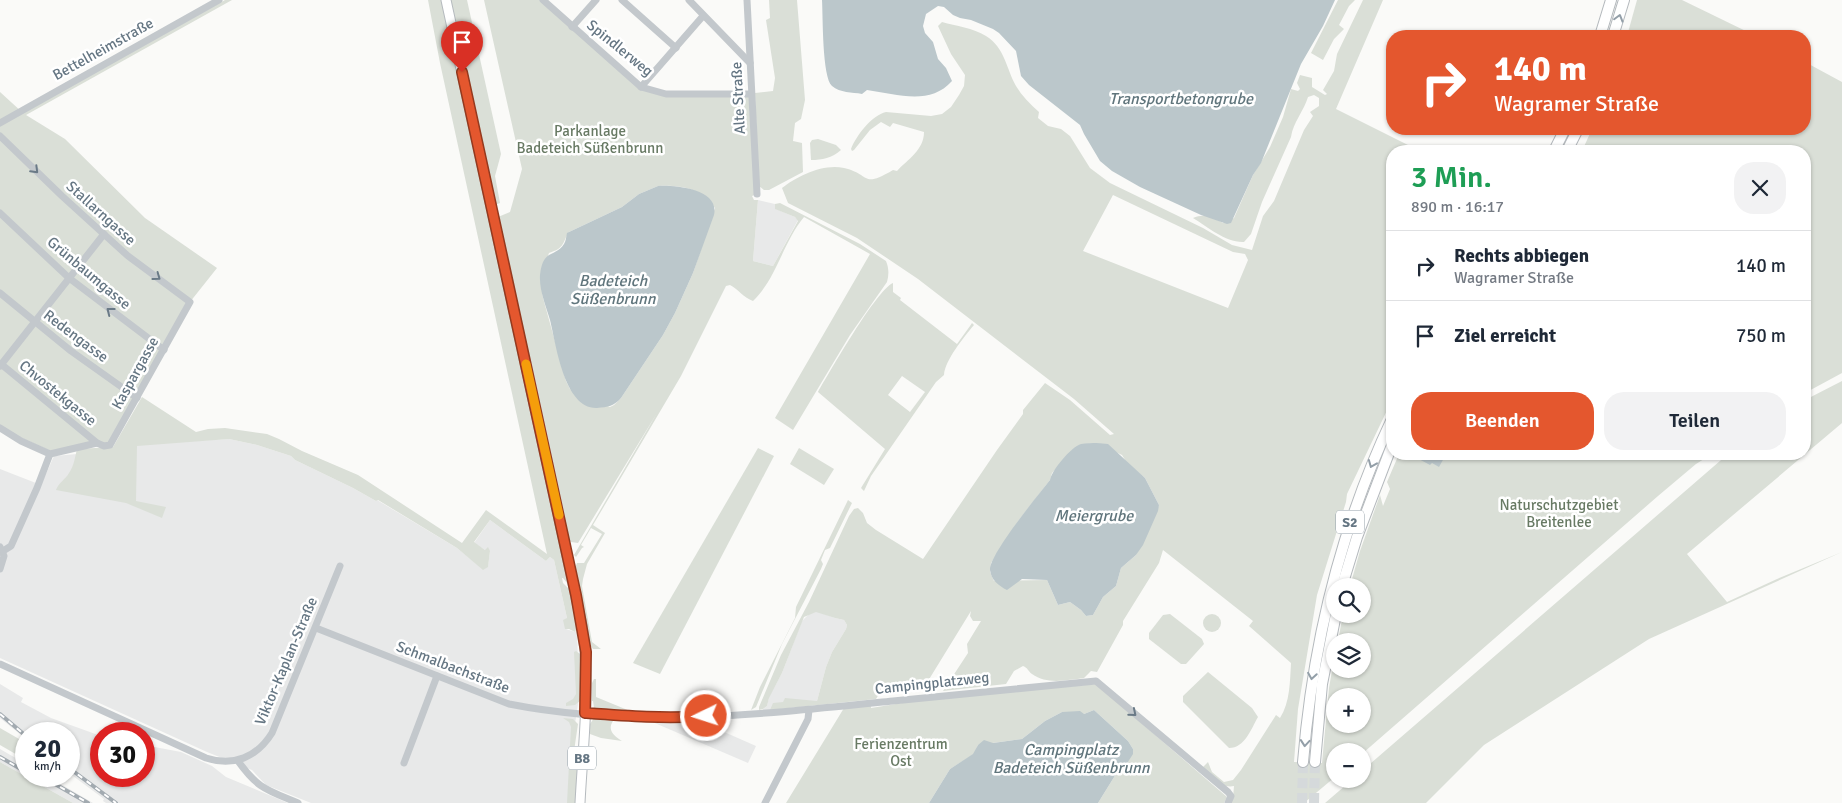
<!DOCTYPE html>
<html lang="de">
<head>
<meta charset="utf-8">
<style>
  body { margin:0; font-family:Signika,sans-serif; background:#f2f2f3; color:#1f2937; height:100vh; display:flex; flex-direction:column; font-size:19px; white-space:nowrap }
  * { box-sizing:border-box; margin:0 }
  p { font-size:16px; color:#747a83 }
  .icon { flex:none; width:28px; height:28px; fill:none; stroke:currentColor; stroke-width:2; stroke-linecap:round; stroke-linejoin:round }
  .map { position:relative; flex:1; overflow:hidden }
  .sheet { position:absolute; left:1386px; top:145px; width:425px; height:315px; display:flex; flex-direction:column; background:#fff; border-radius:20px; box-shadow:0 1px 4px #0004 }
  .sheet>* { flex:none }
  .banner { position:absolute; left:1386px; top:30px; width:425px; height:105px; border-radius:20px; box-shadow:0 1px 4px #0004; background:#e4572e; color:#fff; overflow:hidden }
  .fabs { position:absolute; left:1326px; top:578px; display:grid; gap:10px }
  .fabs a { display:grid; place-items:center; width:45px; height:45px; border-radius:50%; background:#fff; box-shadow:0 1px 4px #0004; font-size:25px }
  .speed { position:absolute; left:15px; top:722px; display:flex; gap:10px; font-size:25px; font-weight:700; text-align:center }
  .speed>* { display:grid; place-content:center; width:65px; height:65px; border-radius:50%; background:#fff; box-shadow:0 1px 4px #0004; line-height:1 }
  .speed small { font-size:12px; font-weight:400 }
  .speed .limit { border:8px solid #d22; background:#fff; color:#111 }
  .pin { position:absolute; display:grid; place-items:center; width:42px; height:42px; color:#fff; margin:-51px -21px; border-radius:50% 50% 50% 0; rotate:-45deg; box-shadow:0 0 5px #0007 }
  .pin .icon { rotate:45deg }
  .me { position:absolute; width:55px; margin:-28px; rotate:266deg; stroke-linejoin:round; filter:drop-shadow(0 0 4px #0008) }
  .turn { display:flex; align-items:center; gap:18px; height:105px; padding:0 25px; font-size:22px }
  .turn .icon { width:65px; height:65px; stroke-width:2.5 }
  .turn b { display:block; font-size:35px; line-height:42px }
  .round { display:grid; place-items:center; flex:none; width:52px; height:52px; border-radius:20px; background:#f2f2f3 }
  .summary { display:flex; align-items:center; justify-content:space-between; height:85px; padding:0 25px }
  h1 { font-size:30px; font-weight:600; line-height:38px; color:#1e9e55 }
  .cta { display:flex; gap:10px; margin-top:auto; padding:10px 25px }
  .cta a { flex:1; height:58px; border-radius:20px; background:#e4572e; color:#fff; font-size:20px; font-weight:600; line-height:58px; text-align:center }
  .cta a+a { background:#f2f2f3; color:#1f2937 }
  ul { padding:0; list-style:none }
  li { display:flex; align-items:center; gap:15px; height:70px; padding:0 25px; border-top:1px solid #e0e1e3 }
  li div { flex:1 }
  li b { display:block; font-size:19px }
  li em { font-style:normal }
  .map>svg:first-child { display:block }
  .built { fill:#e8e9e9 }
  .green { fill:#dadfd7; fill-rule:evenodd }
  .water { fill:#bbc7cb }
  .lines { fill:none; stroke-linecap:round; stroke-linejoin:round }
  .highway-tunnel { stroke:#d5d9db; stroke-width:10; stroke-dasharray:10 5; stroke-linecap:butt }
  .major-casing { stroke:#b5babe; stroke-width:11 }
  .highway-casing { stroke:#b4b9bd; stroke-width:12 }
  .minor { stroke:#c3c8cc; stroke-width:7 }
  .major { stroke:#fff; stroke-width:9 }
  .highway { stroke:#fff; stroke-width:10 }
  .rail-casing { stroke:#a2aab0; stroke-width:4 }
  .rail { stroke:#fff; stroke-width:2; stroke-dasharray:5.5; stroke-linecap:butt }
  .oneway { stroke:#939fa8 }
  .oneway2 { stroke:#6a7a87 }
  .route-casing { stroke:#94391e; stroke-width:12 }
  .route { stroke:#e4572e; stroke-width:9 }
  .slow { stroke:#f59e0b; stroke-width:9 }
  .labels { text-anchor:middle; stroke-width:5; stroke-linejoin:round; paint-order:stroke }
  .shield { fill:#fff; stroke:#939fa8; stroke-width:1 }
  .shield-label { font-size:14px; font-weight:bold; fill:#657683 }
  .street-label { font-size:15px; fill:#657683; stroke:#fff }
  .park-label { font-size:15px; fill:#687a64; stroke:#fff }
  .water-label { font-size:16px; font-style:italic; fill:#60757c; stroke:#fff }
</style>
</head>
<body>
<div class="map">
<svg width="1842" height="803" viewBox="0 0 1842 803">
  <rect width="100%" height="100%" fill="#fafaf8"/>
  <g class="built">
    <path d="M758,200L775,204L776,209L795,217L798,220L773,266L753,261Z"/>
    <path d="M229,439L257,445L291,456L295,460L353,488L376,501L377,500L457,548L483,569L488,566L490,551L485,550L474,543L490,520L546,561L550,557L554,560L567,618L566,629L575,632L577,630L579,697L575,724L573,803H311L266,785L252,770L207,752L0,658V469L41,485L54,456L136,449L137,444Z"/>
    <path d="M816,611L835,618L844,620L847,625L846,629L832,652L826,667L817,701L783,702L770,710H762L767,706L769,697L782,673L802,621L810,613Z"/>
    <path d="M0,684L23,698L21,702L51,718L101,736V776H144V745L181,752L212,766L226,777L288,803H106L103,801L104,799L69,773V734H26V739L0,718Z"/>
    <path d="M643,718H689L691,720H697L756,746L748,763Z"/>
    <path d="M0,749L26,764V776H47L93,803H73L0,762Z"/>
  </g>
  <g class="green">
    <path d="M225,0H232L26,115L65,139L145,218L217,268L190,302L112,444L53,452L0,428V92L23,113Z"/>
    <path d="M428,0H443L569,582L567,583L563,578H562L563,583L571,591L577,628L575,632L569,629H565L563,620L567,618L554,560L550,557L546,561L490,520L474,542L485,550L488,547L490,551L488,567L483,570L457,548L378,500L376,501L353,488L295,460L291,456L257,445L229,439L137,446L136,501L166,507L162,518L126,503L56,490C59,482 65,480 69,473C74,466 75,457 77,449L113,447L142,397L196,432L208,429L225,428L267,434L279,439L302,451L358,475L462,543L486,510L547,554L440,63Z"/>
    <path d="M450,0H467L501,154L495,176L500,203L495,205Z"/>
    <path d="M484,0H543L641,87L666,94H751L757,194L752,196L754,200H758L753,261L773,266L798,221L795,217L775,209V204L780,203L860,244L886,261C889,268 889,275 887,282L850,335L793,430L775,418L870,254L804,217C783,242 777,278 753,301C744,298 738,289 730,285L726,286L681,376L593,525L605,533L587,564L583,579L582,586L592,642L601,649H593L590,645L575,568L577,563H584L602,534L591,528L581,545L584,547L582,548L576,557L574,555L657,413L578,543L571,542L569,540L498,217L510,212L522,169ZM658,186C680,185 702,188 715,208L693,273L675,313L663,335L621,398L614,405L610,407L570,389L566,381L543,298L540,277L549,253C565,248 562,243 569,232L622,207L639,194Z"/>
    <path d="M769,0H797L805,100L801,119L795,123L793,141L802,143L803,172L769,190H764L759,186L755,93L773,91L775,78L766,20L770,18Z"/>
    <path d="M1338,0H1355L1349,6L1339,25L1344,29L1334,39L1323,60L1311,53Z"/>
    <path d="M1363,0H1383L1336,109L1420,151H1392V400L1347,494L1346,502L1317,595L1298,709L1294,762L1322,763L1329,688L1335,653V669H1362V641H1338L1343,614H1362V586H1350L1360,551L1380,495L1383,506L1390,489L1387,482L1399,454H1712L1696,464L1658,496L1363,753L1362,751H1335V777L1304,803H1229L1233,798L1234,786C1221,789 1211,776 1202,768L1208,762L1212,772L1224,782L1233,780L1241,770L1276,715L1280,718C1290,703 1290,681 1291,663L1249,626L1253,621L1163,550L1159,563L1123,621V625L1097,672L1091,671L1084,678C1067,680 1047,685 1032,674C1028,671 1028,668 1023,666L1014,671L1006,684L943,691L968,653L967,644L981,621H973L970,616L971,611L928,681L885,684L876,699L770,710L773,703L783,702L785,698L817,701L826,667L832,652L846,629L847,625L844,620L835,618L816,612L804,617L782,673L769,698L767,706L763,709L759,710V707L781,655L809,602L849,516L854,509L858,508L863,513L867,523L876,530L923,559L997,450L1023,414V410L1045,383L1070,400L1110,435L1114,434L1074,399L918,279L857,238L788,203L782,188C797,176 824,163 844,168C871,174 861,189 893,170L897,171C908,159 924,150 924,132L893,123L890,127L881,122L870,130L854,150L852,151L851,149C856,136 872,115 886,112L931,116L942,114L951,107L959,95L964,86L965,75L951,54L938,26L942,22C956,26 973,28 986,36C1005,48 1006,68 1016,86C1022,96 1030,104 1039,112L1038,118L1048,126L1061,129L1070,136L1090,168L1110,183L1203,228L1232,245L1252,250L1263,216L1274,201L1304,130L1313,116L1310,112L1319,106V98L1314,95L1308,97C1304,111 1293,122 1291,137L1262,202L1251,234L1244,242C1226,243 1208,227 1193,218C1204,213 1213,217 1223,223L1234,218L1253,175L1270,147L1283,117L1291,89L1298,91L1300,89L1297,83L1300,75L1312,78V87L1325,95L1327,94L1323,90L1334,71L1337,54ZM1113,195L1233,252L1245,254L1248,260L1228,308L1083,251ZM1097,443L1122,455L1127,463L1145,478L1159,505L1136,555L1121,568L1116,586L1103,597L1093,615L1086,616L1081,610L1070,602L1058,605L1047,580L994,581L990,572L991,563L1019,520L1050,480L1052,473L1079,445ZM1335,696H1362V724H1335Z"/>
    <path d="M1637,0H1682L1756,36H1627Z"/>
    <path d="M1805,62L1842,82V373L1805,393V151H1582L1592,129H1805Z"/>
    <path d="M818,139L836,145L841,150C832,158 822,160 811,160L810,143L812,140Z"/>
    <path d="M893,283V292L901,298L900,300L957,344L970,326L972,323L974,325C964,337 945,360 944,375L936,382L871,476L864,491L861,488L885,449L818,392C829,373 877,289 893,283ZM902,376L925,392L910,412L888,395Z"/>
    <path d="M1842,381V423L1687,554L1727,602L1777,579L1842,552L1649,639L1484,745L1426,803H1325L1353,779H1362L1363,770L1728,454H1805V400Z"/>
    <path d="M758,448L774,456L660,674L633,663Z"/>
    <path d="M799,448L834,469L824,485L790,464Z"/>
    <path d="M848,500L852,503L830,548L825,550L821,560L823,564L821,569L782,644L756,707L751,710L760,687L795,618L796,607Z"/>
    <path d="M1170,614L1202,639L1204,644L1186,664H1181L1149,639V633L1163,615Z"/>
    <circle cx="1212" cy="623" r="9"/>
    <path d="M576,651L580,654L581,700L575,705L566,706V703L573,699L576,694L574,652Z"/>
    <path d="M1208,672L1252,708L1258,717C1251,729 1245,748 1229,748L1183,702V696Z"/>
    <path d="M594,679H596V697L630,711V714C617,711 604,712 594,708L593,701H592V683Z"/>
    <path d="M1096,684L1227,797L1224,803H1098L1116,774L1126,765L1133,749L1128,741L1094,710L1084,714L1062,712L1045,721L1022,739L978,745L974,754L950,769L929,803H786L844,708L871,705V708L915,701Z"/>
    <path d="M563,718L573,719L578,724L573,758L577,766L576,803H567L571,727L569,722Z"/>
    <path d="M594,718L628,719L613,721C607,730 614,736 622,741L601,738L590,734V724Z"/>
    <path d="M0,728L26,743V760L0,745Z"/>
    <path d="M0,762L73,803H0Z"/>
  </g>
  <g class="water">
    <path d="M822,0H1335L1323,26L1301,64L1261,163L1253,175L1231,223L1227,224L1201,215L1140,187L1112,171L1100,161L1084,134L1080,125L1029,85L1021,76L1016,51L999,33L993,29L971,20L960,18L953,15L944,7L938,6L926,14L923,26L925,33L933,42L938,59L946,68L952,81C930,106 897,94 867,90L862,94C852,92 840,93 832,86C822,77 823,16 822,0Z"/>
    <path d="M658,186C675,185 720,189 714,215L693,273L675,313L663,335L621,398C614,406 608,407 597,408C564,409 556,344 550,320C546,306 539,290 540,275C543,248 555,258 564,244C566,241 566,237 567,233L569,232L622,207L639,194Z"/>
    <path d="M1097,443L1108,444L1145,478L1159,505L1158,511L1143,545L1136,555L1121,568L1116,586L1103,597L1093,615L1086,616L1081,610L1070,602L1058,605L1047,580L1022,579L1007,590C999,586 991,580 990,570C989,555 1038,495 1050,480C1052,470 1071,447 1081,444C1086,443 1092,443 1097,443Z"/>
    <path d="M1419,454H1435L1444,458L1439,467L1432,463L1430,465L1417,458Z"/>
    <path d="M1094,710L1128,741L1133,749V754L1126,765L1116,774L1098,803H929L950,769L973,754L978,745L984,740L993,743L1022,739L1045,721L1062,712L1080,711L1084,714Z"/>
  </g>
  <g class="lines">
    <g class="highway-tunnel">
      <path d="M1302,803L1303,762"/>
      <path d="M1314,803L1315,762"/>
    </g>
    <g class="major-casing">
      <path id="major" d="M446,0L582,625C591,684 583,744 580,803"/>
    </g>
    <g class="highway-casing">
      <g id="highway">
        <path d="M1600,36L1611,0"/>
        <path d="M1613,36L1624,0"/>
        <path d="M1554,151L1565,129"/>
        <path d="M1567,151L1578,129"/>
        <path d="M1342,586L1357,537L1392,445"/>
        <path d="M1303,762C1313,641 1340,529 1392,419"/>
        <path d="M1315,762L1322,684L1336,614"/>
      </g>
    </g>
    <g class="minor">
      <path d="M543,0L641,87L666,94H751"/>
      <path d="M622,0L676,48"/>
      <path d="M689,0L750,63"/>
      <path d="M747,0L757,194"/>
      <path d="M572,27L596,0"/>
      <path d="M641,87L703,16"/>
      <path d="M0,123L219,0"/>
      <path d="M0,136L62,196L128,256L190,302L110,445L104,446L97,443L1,364"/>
      <path d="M0,213L69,278L164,350"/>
      <path d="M0,293L71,351L137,398"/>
      <path d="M0,366L104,234"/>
      <path d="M0,428L21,441L50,454L97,443"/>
      <path d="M0,547L4,556L0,569"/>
      <path d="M3,551L11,546L37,488L50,454"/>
      <path d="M316,628L509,704C636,729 766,714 893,701C961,694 1029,687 1096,681L1228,792L1231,796L1228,803"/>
      <path d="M0,664L206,758C234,767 257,757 272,733L340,566"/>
      <path d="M238,761C258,789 267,790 298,803"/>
      <path d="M404,763L437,676"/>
      <path d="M765,803L808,719L809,710"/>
    </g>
    <use href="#major" class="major"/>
    <use href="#highway" class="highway"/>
    <g class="rail-casing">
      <g id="rail">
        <path d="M0,714L26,736"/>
        <path d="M0,757L26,772"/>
        <path d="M69,768L116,803"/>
        <path d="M41,776L88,803"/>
      </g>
    </g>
    <use href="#rail" class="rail"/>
  </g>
  <defs><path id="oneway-chevron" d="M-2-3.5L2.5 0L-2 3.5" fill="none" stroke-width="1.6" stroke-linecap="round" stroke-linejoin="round" transform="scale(1.25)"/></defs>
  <g class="oneway">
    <use href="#oneway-chevron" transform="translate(1619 18) rotate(-74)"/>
    <use href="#oneway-chevron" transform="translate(1372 464) rotate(112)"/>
    <use href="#oneway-chevron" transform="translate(1312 676) rotate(99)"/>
    <use href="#oneway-chevron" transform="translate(1305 743) rotate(95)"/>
  </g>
  <g class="oneway2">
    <use href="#oneway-chevron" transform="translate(35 170) rotate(45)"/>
    <use href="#oneway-chevron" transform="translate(157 277) rotate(36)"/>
    <use href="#oneway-chevron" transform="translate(110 311) rotate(-142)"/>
    <use href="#oneway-chevron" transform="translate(1133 713) rotate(40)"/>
  </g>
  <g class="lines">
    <g class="route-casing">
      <path id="route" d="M462,72L576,595L586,652L585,713C626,716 666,719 706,716"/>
    </g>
    <use href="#route" class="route"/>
    <path class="slow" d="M526,364L559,515"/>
  </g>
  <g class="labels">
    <g class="shield">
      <rect x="1336" y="510.5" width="28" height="23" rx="4"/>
      <rect x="568" y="746.5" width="28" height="23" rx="4"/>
    </g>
    <g class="shield-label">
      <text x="1350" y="527">S2</text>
      <text x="582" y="763">B8</text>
    </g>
    <g class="street-label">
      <text transform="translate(620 48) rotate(39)" y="5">Spindlerweg</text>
      <text transform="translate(103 49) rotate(-29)" y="5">Bettelheimstraße</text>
      <text transform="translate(738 98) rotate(-93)" y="5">Alte Straße</text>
      <text transform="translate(101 213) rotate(42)" y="5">Stallarngasse</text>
      <text transform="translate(89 273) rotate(40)" y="5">Grünbaumgasse</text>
      <text transform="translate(76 336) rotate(37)" y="5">Redengasse</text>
      <text transform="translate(135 373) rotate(-61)" y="5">Kaspargasse</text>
      <text transform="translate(58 393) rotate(39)" y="5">Chvostekgasse</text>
      <text transform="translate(286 661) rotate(-67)" y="5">Viktor-Kaplan-Straße</text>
      <text transform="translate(453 667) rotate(21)" y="5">Schmalbachstraße</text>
      <text transform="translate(932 683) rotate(-6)" y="5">Campingplatzweg</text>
    </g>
    <g class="park-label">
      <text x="590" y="136">Parkanlage<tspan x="590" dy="17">Badeteich Süßenbrunn</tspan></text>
      <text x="1559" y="510">Naturschutzgebiet<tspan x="1559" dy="17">Breitenlee</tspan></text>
      <text x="901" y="749">Ferienzentrum<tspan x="901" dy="17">Ost</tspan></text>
    </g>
    <g class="water-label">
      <text x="1181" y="104">Transportbetongrube</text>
      <text x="613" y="286">Badeteich<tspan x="613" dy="18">Süßenbrunn</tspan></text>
      <text x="1094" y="521">Meiergrube</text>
      <text x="1071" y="755">Campingplatz<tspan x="1071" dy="18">Badeteich Süßenbrunn</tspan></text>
    </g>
  </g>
</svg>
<div class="fabs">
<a><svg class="icon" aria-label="search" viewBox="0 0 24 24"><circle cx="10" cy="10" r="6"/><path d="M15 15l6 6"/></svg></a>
<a><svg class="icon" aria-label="layers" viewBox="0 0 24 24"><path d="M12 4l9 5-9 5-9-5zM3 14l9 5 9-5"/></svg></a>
<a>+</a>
<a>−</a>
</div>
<div class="speed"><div>20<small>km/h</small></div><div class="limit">30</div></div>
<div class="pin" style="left:462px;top:72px;background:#d93025"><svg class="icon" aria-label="arrive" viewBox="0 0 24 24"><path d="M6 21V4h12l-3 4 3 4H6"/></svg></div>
<svg class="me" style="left:706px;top:716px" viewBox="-20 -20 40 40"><circle r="17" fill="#e4572e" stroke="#fff" stroke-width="3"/><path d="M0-11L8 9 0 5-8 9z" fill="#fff"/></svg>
<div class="banner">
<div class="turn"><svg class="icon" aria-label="right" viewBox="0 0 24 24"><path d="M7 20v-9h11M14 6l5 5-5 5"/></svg><div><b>140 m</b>Wagramer Straße</div></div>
</div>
<section class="sheet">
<div class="summary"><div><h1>3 Min.</h1><p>890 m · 16:17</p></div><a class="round"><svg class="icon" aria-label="close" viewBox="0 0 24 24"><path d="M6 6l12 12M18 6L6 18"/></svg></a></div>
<ul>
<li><svg class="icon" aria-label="right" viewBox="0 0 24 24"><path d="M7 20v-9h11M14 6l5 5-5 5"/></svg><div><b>Rechts abbiegen</b><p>Wagramer Straße</p></div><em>140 m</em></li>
<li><svg class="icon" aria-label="arrive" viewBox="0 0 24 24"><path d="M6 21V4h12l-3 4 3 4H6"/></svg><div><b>Ziel erreicht</b></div><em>750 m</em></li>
</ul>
<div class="cta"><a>Beenden</a><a>Teilen</a></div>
</section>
</div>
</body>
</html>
